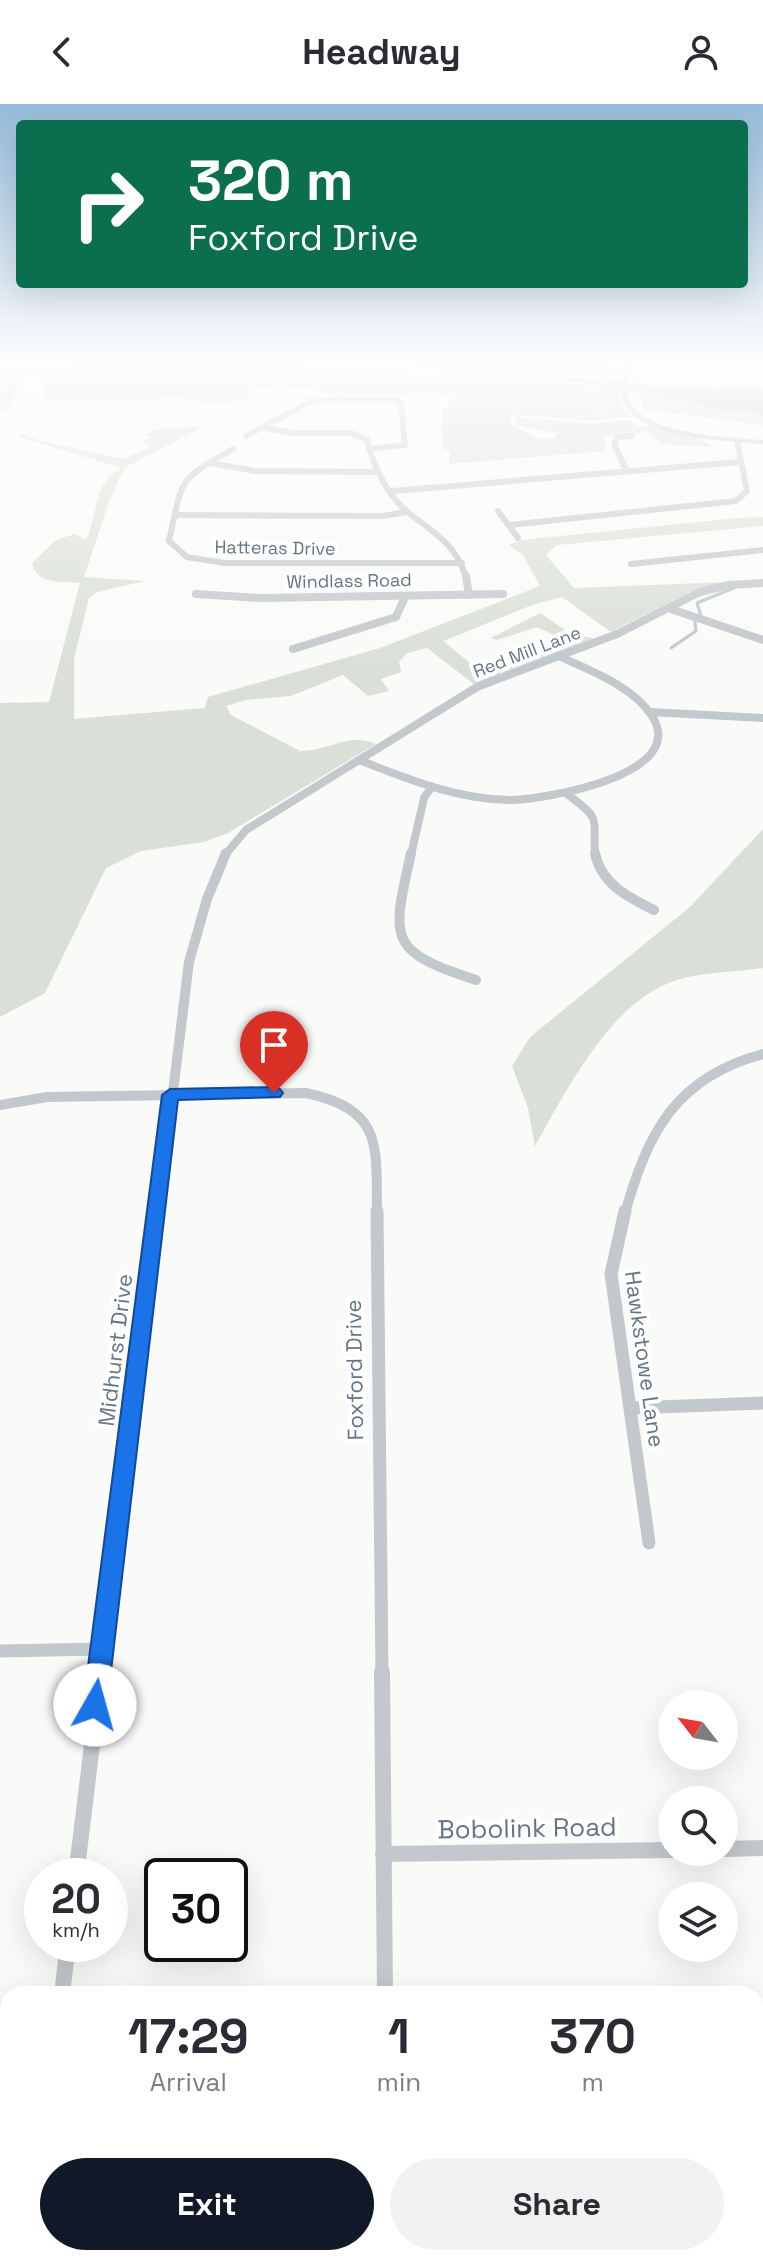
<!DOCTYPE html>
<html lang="en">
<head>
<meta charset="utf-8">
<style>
  body { margin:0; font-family:"Space Grotesk",sans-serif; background:#f2f2f3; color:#2b2b33; height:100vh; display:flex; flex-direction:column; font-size:30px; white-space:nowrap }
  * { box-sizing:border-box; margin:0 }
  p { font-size:26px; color:#7c7c81 }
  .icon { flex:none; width:44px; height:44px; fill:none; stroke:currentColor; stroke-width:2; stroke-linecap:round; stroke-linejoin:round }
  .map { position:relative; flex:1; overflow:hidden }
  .drawer { position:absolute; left:0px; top:1882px; width:764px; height:280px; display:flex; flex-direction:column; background:#fff; border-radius:24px 24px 0 0; box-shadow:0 8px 32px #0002 }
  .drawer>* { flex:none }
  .guide { position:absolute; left:16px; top:16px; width:732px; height:168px; border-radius:8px; box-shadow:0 8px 32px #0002; background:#0b6e4f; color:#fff; overflow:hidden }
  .needle { width:52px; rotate:301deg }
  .buttons { position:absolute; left:658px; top:1586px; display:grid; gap:16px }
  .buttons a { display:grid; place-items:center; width:80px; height:80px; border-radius:50%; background:#fff; box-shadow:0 8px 32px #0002; font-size:40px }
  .speed { position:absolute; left:24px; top:1754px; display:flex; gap:16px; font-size:40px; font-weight:700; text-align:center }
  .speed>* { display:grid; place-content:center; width:104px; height:104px; border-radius:50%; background:#fff; box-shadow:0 8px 32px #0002; line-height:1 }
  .speed small { font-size:20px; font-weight:400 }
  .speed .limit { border:4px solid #111; border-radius:12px; background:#fff; color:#111 }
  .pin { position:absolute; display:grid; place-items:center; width:68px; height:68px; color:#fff; margin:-82px -34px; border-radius:50% 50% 50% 0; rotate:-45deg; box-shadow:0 0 8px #0007 }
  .pin .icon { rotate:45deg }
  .me { position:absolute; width:88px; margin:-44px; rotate:7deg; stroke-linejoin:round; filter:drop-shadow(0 0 6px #0008) }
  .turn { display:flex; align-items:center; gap:28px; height:168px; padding:0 40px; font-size:36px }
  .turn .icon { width:104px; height:104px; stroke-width:2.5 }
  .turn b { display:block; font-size:56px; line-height:68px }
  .eta { display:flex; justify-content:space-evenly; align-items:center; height:136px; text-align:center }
  .eta b { font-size:48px; font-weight:800; line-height:56px }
  .button { display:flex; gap:16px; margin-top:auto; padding:16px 40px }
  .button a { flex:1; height:92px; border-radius:48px; background:#111827; color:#fff; font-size:32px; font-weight:800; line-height:92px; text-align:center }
  .button a+a { background:#f2f2f3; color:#2b2b33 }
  header { display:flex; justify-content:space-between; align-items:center; height:104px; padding:0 40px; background:#fff; font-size:36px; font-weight:800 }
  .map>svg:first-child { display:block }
  .green { fill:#dadfd7 }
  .water { fill:#bbc7cb }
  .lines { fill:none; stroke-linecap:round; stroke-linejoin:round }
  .stream-far1 { stroke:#bbc7cb; stroke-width:2 }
  .stream { stroke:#bbc7cb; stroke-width:3 }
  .minor-far4 { stroke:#c3c8cc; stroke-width:6 }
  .minor-far3 { stroke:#c3c8cc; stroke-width:8 }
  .minor-far2 { stroke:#c3c8cc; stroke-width:10 }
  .minor-far1 { stroke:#c3c8cc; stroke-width:13 }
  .minor { stroke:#c3c8cc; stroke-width:16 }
  .tertiary { fill:#c3c8cc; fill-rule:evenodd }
  .route { fill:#1a73e8; stroke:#114b97; stroke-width:2 }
  .labels { text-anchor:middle; stroke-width:8; stroke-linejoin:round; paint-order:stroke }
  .far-street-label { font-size:18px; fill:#657683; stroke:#fff }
  .street-label { font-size:22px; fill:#657683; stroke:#fff }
  .near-street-label { font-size:26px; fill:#657683; stroke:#fff }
</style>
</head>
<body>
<header><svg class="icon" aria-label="back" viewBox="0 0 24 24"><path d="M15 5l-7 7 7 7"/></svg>Headway<svg class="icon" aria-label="person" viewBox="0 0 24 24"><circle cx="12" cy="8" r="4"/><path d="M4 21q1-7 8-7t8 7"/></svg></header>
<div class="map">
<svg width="763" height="2162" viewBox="0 0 763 2162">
  <rect width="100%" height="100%" fill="#fafaf8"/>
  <g class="green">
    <path d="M111,257H279L342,267L354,265L315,258L327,257L389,270L611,282L617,283L620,301L633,313H612L604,306L595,304L617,315L589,317L513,311L509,320L541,335L555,334L557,329L517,322L515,313L593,319L628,316L640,323L650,322L697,333L713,343L663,340L644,328L605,332L606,347L449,360L450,347L443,344L441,304H449L446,294L480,298L435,289L335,292L306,282L277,288L272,282L262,285L255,283L248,293L222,301L181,294L72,295L55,298L43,295L42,288L51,266Z"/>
    <path d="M373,257H564L578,260L614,257L611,277L592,272H480Z"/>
    <path d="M0,263L20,264L23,274L7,306L2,309L1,319Z"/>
    <path d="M638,287L676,297L717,302L705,304C722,309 750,305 763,313V321L648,306L642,302V292Z"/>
    <path d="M193,323L201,324L124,364L108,400L84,473L145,477L97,488L89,494L74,555V615L205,604L208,593L380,544L540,482L523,451L509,441L522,436L738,414L763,413V422L557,441L546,451L574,484L728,478L689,489L611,528L562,493L532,501L443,537L476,564L521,544L552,538L556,532L537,523L497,536L491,534L540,509L571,530L597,535L475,581L427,544L407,549L399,558L401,568L381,575L389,587L368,592L343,571L291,592L246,596L226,602L231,611L300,647C330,647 347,628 376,640L228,729L204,738L141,747L106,764L45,889L0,913V599L49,598L80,479C63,477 36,481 32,459L56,436L75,430L86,436C98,413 92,378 122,364L19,333L21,329L40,337L123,355L151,342L141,338L150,333L145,330L156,325Z"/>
    <path d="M763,725V864C735,868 703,868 677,876C611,896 567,986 535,1042L528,1004L512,962L530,933L690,803Z"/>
  </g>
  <path class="water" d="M555,274C621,274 682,289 748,282L763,285V313C748,304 723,310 704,303L710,301C657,296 608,277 555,277Z"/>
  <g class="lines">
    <g class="stream-far1">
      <path d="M0,271L39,269L103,257"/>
      <path d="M450,271L557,276"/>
    </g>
    <g class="stream">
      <path d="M701,512L697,499L734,484"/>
      <path d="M671,544L696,527L695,518"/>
    </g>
    <g class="minor-far4">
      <path d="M262,323L291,329H351L367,336C373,362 388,393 410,410C435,429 457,442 466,474"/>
      <path d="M246,332L313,296H396L401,300L405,341L369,345"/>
      <path d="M233,345C176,377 183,375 169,437L187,453L225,459H462"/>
      <path d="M210,359L255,367L377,368"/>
      <path d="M626,366L614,339L617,333L631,332"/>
      <path d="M392,387L740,358"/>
      <path d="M498,407L518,434"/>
      <path d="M175,411L382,412L407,408"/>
      <path d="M509,421L736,397L747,387L737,336"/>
      <path d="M631,460L763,446"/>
    </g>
    <g class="minor-far3">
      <path d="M466,472L469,491"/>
      <path d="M196,490L262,494L503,490"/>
      <path d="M668,504L763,536"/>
      <path d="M293,545L396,513L405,493"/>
      <path d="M650,608L763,614"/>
      <path d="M359,656C407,675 459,696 512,696C545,695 690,671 652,612C634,583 591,567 561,553"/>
      <path d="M567,690C602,716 593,712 595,751"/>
      <path d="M225,751L246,726L477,583L617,530L700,488L729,481L763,479"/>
      <path d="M411,751L424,694L431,684"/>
    </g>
    <g class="minor-far2">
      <path d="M411,749C392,835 386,847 476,876"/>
      <path d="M595,749C601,780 628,793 654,806"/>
      <path d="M0,1001L47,993L306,989C384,1006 376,1042 377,1109"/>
      <path d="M158,1109L189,858L207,795L226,749"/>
      <path d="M625,1109C648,1028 676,973 763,950"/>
    </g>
    <g class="minor-far1">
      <path d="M377,1107L382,1570"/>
      <path d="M625,1107L611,1170L649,1439"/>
      <path d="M632,1304L763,1299"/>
      <path d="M0,1547L102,1545"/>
      <path d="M101,1570L158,1107"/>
    </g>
    <g class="minor">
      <path d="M382,1568L385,1890"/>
      <path d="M724,1745L763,1744"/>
      <path d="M383,1750L672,1746"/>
      <path d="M76,1772L101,1568"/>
      <path d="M62,1890L68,1840"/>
      <path d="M0,1961H8"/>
      <path d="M391,2154V2162"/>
      <path d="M11,2162L14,2154"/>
    </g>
    <path class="tertiary" d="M623,257H629C629,270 624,289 632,301C651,331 730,333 763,336V340C728,337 642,335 624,300C618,288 622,270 623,257Z"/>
  </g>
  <linearGradient id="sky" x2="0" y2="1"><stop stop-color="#96bcdc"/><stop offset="0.46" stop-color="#fdfdfc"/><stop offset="1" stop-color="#fdfdfc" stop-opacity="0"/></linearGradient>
  <rect width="763" height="560" fill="url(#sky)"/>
  <path class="route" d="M274,983L280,985L283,989L280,993L178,996L107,1601L104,1609L95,1613L87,1609L83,1601L162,991L170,985Z"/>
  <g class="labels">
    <g class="far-street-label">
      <text transform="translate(275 444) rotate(1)" y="6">Hatteras Drive</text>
      <text transform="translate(349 477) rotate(-1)" y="6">Windlass Road</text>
      <text transform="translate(527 548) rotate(-21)" y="6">Red Mill Lane</text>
    </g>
    <g class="street-label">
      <text transform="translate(115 1246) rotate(-83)" y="8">Midhurst Drive</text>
      <text transform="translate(645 1255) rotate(82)" y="8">Hawkstowe Lane</text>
      <text transform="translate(354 1266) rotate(-91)" y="8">Foxford Drive</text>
    </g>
    <g class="near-street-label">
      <text transform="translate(527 1724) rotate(-1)" y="9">Bobolink Road</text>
    </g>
  </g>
</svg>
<div class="buttons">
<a><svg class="needle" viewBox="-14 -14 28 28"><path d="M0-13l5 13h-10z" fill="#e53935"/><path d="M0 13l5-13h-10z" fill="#7c7c81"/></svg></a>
<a><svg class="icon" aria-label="search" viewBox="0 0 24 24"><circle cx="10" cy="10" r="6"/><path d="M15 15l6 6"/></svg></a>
<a><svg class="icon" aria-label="layers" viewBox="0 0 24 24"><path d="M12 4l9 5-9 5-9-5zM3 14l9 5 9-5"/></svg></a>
</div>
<div class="speed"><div>20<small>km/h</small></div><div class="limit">30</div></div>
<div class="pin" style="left:274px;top:989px;background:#d93025"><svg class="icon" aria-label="arrive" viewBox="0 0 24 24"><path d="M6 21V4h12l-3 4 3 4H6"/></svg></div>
<svg class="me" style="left:95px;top:1601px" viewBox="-20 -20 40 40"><circle r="19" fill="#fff"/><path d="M0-13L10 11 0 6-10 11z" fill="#1a73e8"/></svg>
<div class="guide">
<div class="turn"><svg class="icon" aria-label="right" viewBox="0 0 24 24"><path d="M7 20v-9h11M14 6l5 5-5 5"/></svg><div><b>320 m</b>Foxford Drive</div></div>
</div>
<section class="drawer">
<div class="eta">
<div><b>17:29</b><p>Arrival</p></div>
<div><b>1</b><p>min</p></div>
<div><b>370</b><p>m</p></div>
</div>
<div class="button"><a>Exit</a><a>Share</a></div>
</section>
</div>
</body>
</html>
